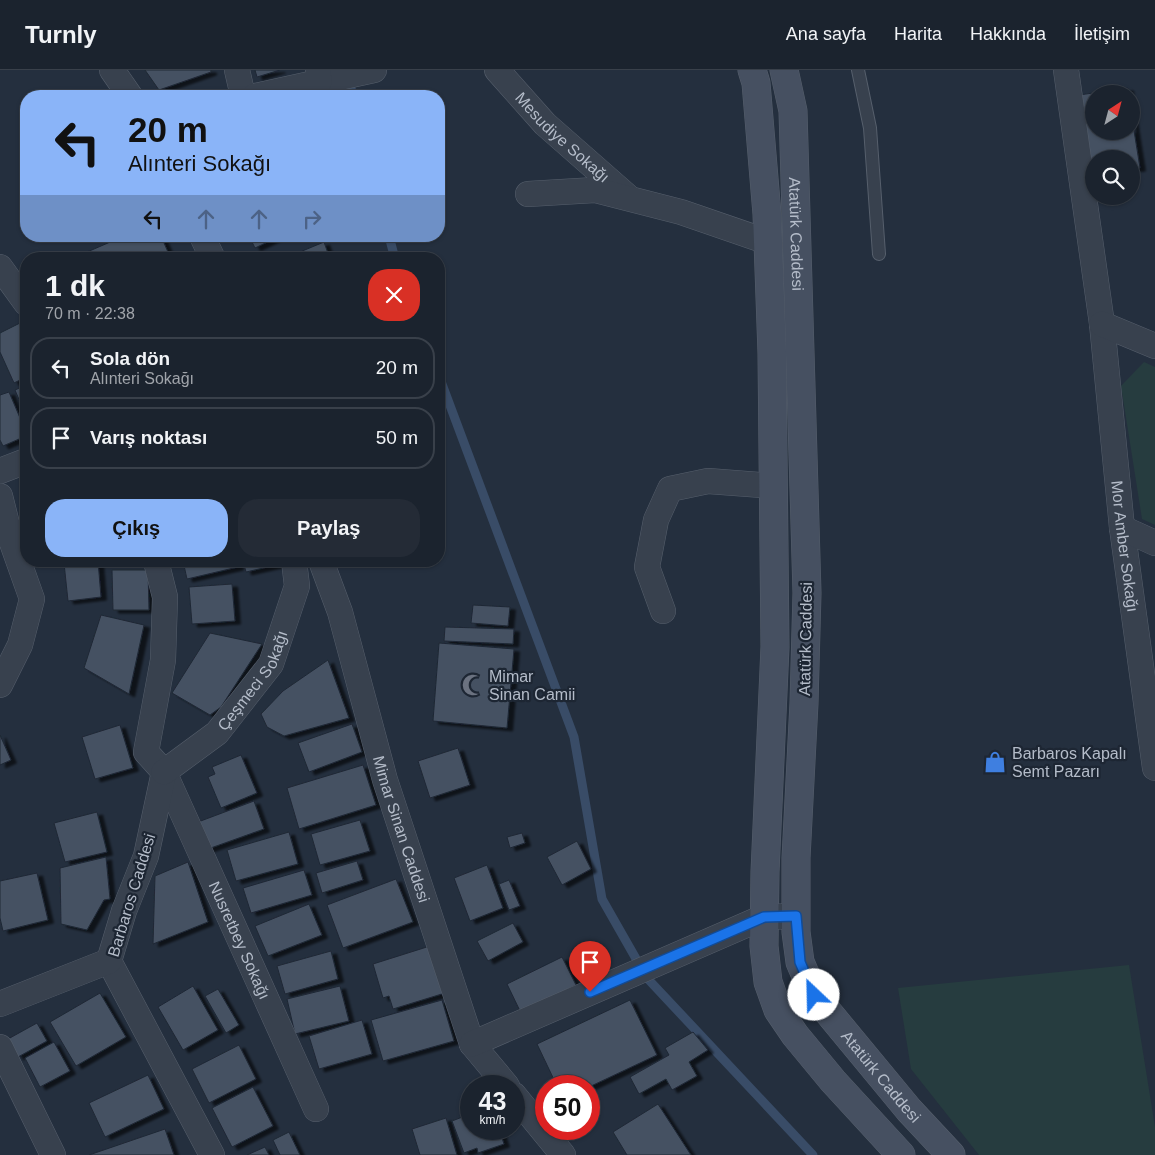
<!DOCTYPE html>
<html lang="tr">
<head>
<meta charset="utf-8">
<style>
  body { margin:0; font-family:Arial,sans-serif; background:#242b36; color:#f1f3f6; height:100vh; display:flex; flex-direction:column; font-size:19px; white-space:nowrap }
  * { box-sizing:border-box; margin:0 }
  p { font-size:16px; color:#a0a4aa }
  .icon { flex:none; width:28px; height:28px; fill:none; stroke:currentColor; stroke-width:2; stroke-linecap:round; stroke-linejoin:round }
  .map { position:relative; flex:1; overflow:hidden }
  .details { position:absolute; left:20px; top:182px; width:425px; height:315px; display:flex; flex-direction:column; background:#1b232e; border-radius:20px; box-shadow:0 1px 4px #0004,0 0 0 1px #39404a }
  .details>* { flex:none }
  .top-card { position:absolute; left:20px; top:20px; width:425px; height:152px; border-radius:20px; box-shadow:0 1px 4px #0004,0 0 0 1px #39404a; background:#8ab4f8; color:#111; overflow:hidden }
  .needle { width:32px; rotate:36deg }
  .fabs { position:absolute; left:1085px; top:15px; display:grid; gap:10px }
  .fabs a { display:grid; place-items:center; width:55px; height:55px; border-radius:50%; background:#1b232e; box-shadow:0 1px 4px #0004,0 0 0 1px #39404a; font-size:25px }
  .speed { position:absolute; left:460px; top:1005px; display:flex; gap:10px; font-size:25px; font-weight:700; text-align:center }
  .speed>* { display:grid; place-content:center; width:65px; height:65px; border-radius:50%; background:#1b232e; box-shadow:0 1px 4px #0004,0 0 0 1px #39404a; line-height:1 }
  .speed small { font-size:12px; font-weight:400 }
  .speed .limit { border:8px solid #d22; background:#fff; color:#111 }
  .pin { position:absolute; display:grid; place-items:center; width:42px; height:42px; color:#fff; margin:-51px -21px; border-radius:50% 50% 50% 0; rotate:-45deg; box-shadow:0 0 5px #0007 }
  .pin .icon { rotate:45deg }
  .me { position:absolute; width:55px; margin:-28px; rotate:336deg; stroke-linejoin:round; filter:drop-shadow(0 0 4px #0008) }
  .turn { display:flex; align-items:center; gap:18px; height:105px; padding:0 25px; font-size:22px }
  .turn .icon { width:65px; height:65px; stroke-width:2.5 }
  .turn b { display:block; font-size:35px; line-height:42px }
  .lanes { display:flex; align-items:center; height:48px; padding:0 25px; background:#0003; justify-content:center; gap:25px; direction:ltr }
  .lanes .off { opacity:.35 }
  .round { display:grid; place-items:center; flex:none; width:52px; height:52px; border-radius:20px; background:#242b36 }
  .overview { display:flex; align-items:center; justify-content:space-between; height:85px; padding:0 25px }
  h1 { font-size:30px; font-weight:800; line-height:38px }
  .cta { display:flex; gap:10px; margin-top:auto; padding:10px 25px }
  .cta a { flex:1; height:58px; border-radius:20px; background:#8ab4f8; color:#111; font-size:20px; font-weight:800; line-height:58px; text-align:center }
  .cta a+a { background:#242b36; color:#f1f3f6 }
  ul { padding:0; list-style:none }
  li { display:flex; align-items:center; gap:15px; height:62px; margin:0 10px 8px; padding:0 15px; border:2px solid #39404a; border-radius:20px }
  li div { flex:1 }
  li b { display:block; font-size:19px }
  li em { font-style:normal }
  header { display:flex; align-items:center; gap:30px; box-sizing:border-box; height:70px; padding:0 25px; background:#1b232e; border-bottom:1px solid #39404a }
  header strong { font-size:24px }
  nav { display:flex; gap:28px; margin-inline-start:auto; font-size:18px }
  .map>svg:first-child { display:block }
  .green { fill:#263c3f }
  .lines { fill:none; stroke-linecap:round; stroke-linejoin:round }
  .stream { stroke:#394c67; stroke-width:9 }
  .building { fill:#455162; stroke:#1f2835; filter:url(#shadow) }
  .service-casing { stroke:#565f6c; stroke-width:14 }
  .minor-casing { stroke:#565f6c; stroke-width:26 }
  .secondary-casing { stroke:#565f6c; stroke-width:29 }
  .service { stroke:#38414e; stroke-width:12 }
  .minor { stroke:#38414e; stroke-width:25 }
  .secondary { stroke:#465061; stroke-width:28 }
  .route-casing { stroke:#114b97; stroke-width:12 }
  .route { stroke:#1a73e8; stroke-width:9 }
  .labels { text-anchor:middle; stroke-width:4.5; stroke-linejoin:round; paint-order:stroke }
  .street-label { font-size:16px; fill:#b4bcc9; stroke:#1d2633 }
  .poi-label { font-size:16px; fill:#b4bcc9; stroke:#1d2633; text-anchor:start }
</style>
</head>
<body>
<header>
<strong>Turnly</strong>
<nav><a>Ana sayfa</a><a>Harita</a><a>Hakkında</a><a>İletişim</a></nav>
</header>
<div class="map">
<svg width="1155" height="1085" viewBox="0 0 1155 1085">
  <defs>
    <filter id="shadow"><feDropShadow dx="5.5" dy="3" stdDeviation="1" flood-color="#0009"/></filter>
  </defs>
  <rect width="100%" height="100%" fill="#242f3e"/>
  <g class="green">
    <path d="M1144,292L1155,297V455L1142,449L1121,316Z"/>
    <path d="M1129,895L1155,1057V1085H979L911,999L898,918Z"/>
  </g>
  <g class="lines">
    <g class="stream">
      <path d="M348,7L353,26"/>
      <path d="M389,166L395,189"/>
      <path d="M439,306L574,667L602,829L647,908L813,1085"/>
    </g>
  </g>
  <g class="building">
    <path d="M145,0H211V2L159,20Z"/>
    <path d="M255,0H280L257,7Z"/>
    <path d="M1128,18V24H1094V61H1131V42L1140,98L1131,99V89H1094V105H1092L1079,25Z"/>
    <path d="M124,166H161L171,189H71Z"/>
    <path d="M249,166H280L255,178Z"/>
    <path d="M324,172L330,189H283Z"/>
    <path d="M26,250V307L14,313L0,282V263Z"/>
    <path d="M26,315V346L15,320Z"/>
    <path d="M9,322L26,362V366L3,376L0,370V325Z"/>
    <path d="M79,491H98L101,527L68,531L64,493Z"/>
    <path d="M183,491H237L238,497L187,509Z"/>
    <path d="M243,491H285V493L246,502Z"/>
    <path d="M112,500H148L149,540H113Z"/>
    <path d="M232,514L235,551L192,554L189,517Z"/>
    <path d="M473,535L510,537L508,556L471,553Z"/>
    <path d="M101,545L144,555L129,624L84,598Z"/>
    <path d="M445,557L514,559L513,574L444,571Z"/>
    <path d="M210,563L262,574L221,637L210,645L172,623Z"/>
    <path d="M439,573L514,579L507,658L433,651Z"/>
    <path d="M328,590L349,648L284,666L267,657L261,644L283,621Z"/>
    <path d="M352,654L362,682L309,702L298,673Z"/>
    <path d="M120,655L133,698L95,709L82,667Z"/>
    <path d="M0,665L11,690L0,695Z"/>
    <path d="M458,678L470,715L430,728L418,691Z"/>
    <path d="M241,685L257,723L221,738L208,707L215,704L212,697Z"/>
    <path d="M363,695L376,735L299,759L287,718Z"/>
    <path d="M254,731L264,759L208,779L198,752Z"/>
    <path d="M97,742L107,782L65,792L54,753Z"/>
    <path d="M360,750L370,781L320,795L311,764Z"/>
    <path d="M289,762L298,794L236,811L227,780Z"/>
    <path d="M522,763L525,773L510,778L507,767Z"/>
    <path d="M577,771L591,799L562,815L547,787Z"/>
    <path d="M106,787L110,829L104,830L87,860L61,854L60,798Z"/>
    <path d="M357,791L363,810L322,823L316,803Z"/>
    <path d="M188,792L208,852L153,874L155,806Z"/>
    <path d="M487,795L503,838L470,851L454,808Z"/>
    <path d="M304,800L312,825L251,843L243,818Z"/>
    <path d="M37,803L48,850L3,861L0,848V811Z"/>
    <path d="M396,809L413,852L343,878L327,835Z"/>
    <path d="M509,810L520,836L509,840L499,814Z"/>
    <path d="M309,834L322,865L268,886L255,856Z"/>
    <path d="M513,853L523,872L488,891L477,871Z"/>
    <path d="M430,876L445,923L393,939L389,926L383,928L373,894Z"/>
    <path d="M331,881L338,909L285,924L277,896Z"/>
    <path d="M562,887L576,915L521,943L507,914Z"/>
    <path d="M193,916L218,960L183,980L158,937Z"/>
    <path d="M340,916L349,951L295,964L287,929Z"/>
    <path d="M218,919L239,955L226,963L205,926Z"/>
    <path d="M100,923L126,967L76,996L50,952Z"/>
    <path d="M442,930L454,971L383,991L371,950Z"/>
    <path d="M630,930L657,985L589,1017L557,1016L537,974Z"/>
    <path d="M362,950L372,984L319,999L309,966Z"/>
    <path d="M37,953L47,971L18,987L8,969Z"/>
    <path d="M693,962L708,980L689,992L697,1006L672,1020L666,1009L639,1024L630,1007L669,985L665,978Z"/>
    <path d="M54,972L70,1001L40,1017L25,988Z"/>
    <path d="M239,975L256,1009L209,1033L192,999Z"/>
    <path d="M148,1005L164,1039L105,1067L89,1033Z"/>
    <path d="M253,1017L273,1056L232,1077L212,1038Z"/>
    <path d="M658,1034L691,1085H627L613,1062Z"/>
    <path d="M471,1035V1059H499L504,1074L478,1083L477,1078L464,1083L452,1051L465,1046L462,1038Z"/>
    <path d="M446,1048L457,1085H420L412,1059Z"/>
    <path d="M165,1059L174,1085H89Z"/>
    <path d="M289,1062L300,1085H280L273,1070Z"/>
    <path d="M265,1077L269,1085H247Z"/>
  </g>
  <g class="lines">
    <g class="service-casing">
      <path id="service" d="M858,0L870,58L879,184"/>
    </g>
    <g class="minor-casing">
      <g id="minor">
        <path d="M112,0L130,26"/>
        <path d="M237,0L243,26"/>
        <path id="s1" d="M497,0L545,54L627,126"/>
        <path id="s2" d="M1066,0L1102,254L1122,458L1155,698"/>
        <path d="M319,12L374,0"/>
        <path d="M255,26L319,12L318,0"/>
        <path d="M528,124L595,120L681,142L768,172"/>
        <path d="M202,166L213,189"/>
        <path d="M0,197L26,233"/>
        <path d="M1102,254L1155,276"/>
        <path d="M0,401L26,391"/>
        <path d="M0,426L11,470L32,529L20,575L0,615"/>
        <path d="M1122,458L1155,473"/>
        <path id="s3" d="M156,491L165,527L163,590L146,682L164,702L316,1039"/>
        <path id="s4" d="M321,491L340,542L385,710L472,974L507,1016"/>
        <path d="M663,541L647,497L656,450L670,419L708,411L773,416"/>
        <path d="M164,702L146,786L124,841L109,891L212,1085"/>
        <path id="s5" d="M164,702L217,663L271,594L297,516L294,491"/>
        <path d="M0,934L109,891"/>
        <path d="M472,974L764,847L796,846"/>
        <path d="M0,977L53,1085"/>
        <path d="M514,1025L563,1085"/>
      </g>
    </g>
    <g class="secondary-casing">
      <g id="secondary">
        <path d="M752,0L756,13L767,144L772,283L775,577L765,802L764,876L768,912L778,940L795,965L833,1011L901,1085"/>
        <path id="s6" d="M784,0L793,41L807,523L804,633L796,788V862L800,892L814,925L909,1040L951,1085"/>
      </g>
    </g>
    <use href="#service" class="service"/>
    <use href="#minor" class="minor"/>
    <use href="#secondary" class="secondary"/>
  </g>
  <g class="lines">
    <g class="route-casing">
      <path id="route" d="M590,922L764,847L796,846L800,892L814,925"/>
    </g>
    <use href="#route" class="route"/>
  </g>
  <defs>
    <g id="mosque-bare" transform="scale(1.725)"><path d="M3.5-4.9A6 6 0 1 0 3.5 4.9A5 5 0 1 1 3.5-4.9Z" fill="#6b7280" stroke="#1d2633" stroke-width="2.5" paint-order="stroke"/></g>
    <g id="shop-bare" transform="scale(1.725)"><path d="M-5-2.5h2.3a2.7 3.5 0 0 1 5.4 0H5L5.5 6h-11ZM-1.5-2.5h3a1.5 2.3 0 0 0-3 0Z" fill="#3f7fe0" stroke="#1d2633" stroke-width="2.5" paint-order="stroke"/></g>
  </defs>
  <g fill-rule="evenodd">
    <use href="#mosque-bare" x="473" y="615"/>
    <use href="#shop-bare" x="995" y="692"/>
  </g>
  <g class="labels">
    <g class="street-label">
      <text dy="6" stroke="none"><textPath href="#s1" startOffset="94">Mesudiye Sokağı</textPath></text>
      <text dy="6" stroke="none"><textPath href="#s6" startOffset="165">Atatürk Caddesi</textPath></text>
      <text dy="6" stroke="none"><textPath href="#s2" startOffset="480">Mor Amber Sokağı</textPath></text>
      <text transform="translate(805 569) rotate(-89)" y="6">Atatürk Caddesi</text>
      <text dy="6" stroke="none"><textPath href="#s5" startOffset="130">Çeşmeci Sokağı</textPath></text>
      <text dy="6" stroke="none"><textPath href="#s4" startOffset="280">Mimar Sinan Caddesi</textPath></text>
      <text transform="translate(131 825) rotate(-73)" y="6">Barbaros Caddesi</text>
      <text dy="6" stroke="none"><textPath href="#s3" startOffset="405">Nusretbey Sokağı</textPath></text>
      <text dy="6" stroke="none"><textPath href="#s6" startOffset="1035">Atatürk Caddesi</textPath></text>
    </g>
    <g class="poi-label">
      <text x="489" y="612">Mimar<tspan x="489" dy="18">Sinan Camii</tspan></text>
      <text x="1012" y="689">Barbaros Kapalı<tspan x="1012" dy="18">Semt Pazarı</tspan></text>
    </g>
  </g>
</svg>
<div class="fabs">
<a><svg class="needle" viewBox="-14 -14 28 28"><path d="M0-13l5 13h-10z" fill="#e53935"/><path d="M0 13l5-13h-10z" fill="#a0a4aa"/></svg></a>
<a><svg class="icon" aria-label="search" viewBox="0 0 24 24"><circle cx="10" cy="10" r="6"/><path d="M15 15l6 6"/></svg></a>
</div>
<div class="speed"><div>43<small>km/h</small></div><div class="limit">50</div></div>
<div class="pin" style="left:590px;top:922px;background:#d93025"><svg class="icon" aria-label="arrive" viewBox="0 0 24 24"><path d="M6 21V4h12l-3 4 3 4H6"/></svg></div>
<svg class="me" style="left:814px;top:925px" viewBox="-20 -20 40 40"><circle r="19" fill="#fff"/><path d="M0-13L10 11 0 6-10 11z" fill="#1a73e8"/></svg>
<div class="top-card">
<div class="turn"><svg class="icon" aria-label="left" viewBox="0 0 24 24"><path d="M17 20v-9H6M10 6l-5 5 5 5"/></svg><div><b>20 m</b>Alınteri Sokağı</div></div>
<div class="lanes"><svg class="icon" aria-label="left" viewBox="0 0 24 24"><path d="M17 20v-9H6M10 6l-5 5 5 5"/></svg><svg class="icon off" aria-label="ahead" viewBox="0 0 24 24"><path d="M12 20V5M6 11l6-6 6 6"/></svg><svg class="icon off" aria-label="ahead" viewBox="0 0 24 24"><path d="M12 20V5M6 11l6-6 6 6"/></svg><svg class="icon off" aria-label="right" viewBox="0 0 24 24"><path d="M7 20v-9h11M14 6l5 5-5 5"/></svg></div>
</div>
<section class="details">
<div class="overview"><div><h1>1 dk</h1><p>70 m · 22:38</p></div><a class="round" style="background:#d93025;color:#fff"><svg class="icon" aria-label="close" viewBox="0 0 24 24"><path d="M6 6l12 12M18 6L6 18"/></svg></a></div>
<ul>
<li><svg class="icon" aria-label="left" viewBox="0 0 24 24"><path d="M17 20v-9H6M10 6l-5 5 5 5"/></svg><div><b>Sola dön</b><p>Alınteri Sokağı</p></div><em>20 m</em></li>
<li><svg class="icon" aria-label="arrive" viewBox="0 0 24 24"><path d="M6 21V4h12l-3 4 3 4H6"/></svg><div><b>Varış noktası</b></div><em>50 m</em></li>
</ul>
<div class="cta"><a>Çıkış</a><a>Paylaş</a></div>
</section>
</div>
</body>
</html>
